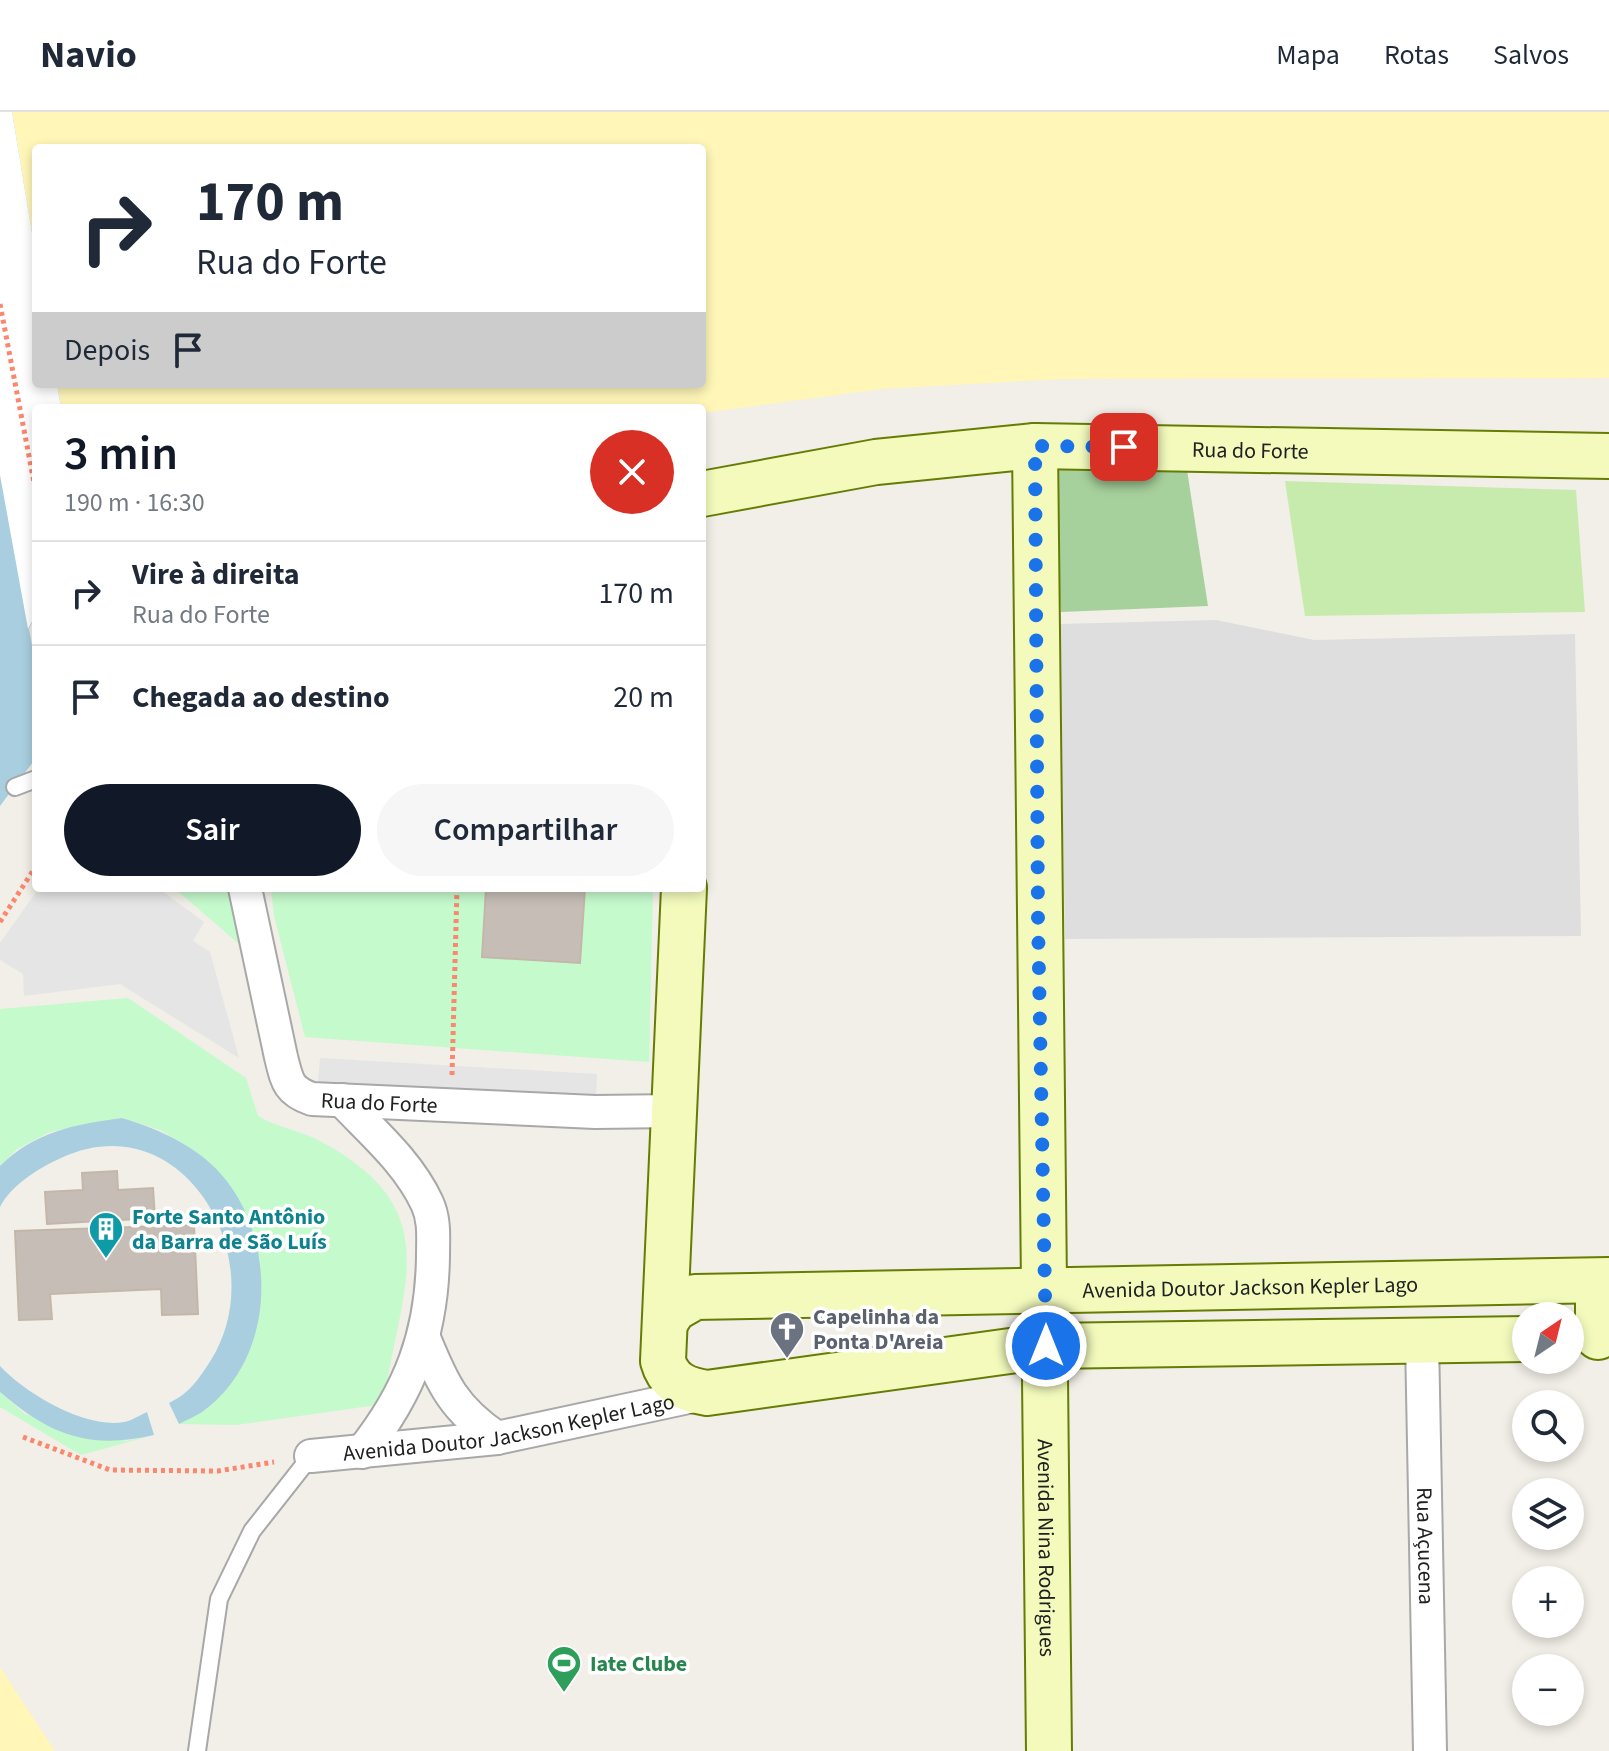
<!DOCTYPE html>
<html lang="pt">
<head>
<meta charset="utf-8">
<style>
  body { margin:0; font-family:"Source Sans 3",sans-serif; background:#f6f6f7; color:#1f2937; height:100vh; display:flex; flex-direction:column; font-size:30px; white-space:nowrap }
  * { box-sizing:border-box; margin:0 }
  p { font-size:26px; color:#747a83 }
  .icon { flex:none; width:44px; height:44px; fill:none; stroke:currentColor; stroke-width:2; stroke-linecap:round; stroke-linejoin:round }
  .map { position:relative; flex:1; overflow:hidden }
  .sheet { position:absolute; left:32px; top:292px; width:674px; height:488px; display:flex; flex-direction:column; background:#fff; border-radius:8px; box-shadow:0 4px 12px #0003 }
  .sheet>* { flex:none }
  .top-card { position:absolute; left:32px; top:32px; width:674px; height:244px; border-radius:8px; box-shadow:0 4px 12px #0003; background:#fff; color:#1f2937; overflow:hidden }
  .needle { width:52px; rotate:35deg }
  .controls { position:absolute; left:1512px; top:1190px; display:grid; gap:16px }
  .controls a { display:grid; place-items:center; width:72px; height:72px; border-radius:50%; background:#fff; box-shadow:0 4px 12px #0003; font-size:40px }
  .pin { position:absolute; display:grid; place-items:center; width:68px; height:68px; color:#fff; margin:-34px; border-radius:16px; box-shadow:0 4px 12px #0006 }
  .me { position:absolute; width:88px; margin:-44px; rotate:0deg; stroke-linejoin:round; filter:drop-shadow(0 0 6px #0008) }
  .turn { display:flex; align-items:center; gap:28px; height:168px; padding:0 32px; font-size:36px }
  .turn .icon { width:104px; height:104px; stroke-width:2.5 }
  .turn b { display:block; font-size:56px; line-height:68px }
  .then { display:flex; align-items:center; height:76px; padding:0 32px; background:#0003; gap:16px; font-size:30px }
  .round { display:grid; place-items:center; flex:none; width:84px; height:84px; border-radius:42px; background:#f6f6f7 }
  .summary { display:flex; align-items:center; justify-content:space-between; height:136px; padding:0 32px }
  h1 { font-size:48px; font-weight:600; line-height:60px; color:#111827 }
  .action { display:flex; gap:16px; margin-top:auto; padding:16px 32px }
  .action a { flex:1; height:92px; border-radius:48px; background:#111827; color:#fff; font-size:32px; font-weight:600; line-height:92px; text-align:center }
  .action a+a { background:#f6f6f7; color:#1f2937 }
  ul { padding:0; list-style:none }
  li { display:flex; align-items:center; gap:24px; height:104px; padding:0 32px; border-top:2px solid #e0e1e3 }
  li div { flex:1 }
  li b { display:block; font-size:30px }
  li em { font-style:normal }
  header { display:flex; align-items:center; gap:48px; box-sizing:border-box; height:112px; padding:0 40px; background:#fff; border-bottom:2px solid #e0e1e3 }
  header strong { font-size:38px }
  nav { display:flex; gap:44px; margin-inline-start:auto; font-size:28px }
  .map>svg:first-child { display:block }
  .residential { fill:#dfdede }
  .grass { fill:#c7ebad }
  .forest { fill:#a7d19c }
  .sand { fill:#fff6b8 }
  .park { fill:#c5facd }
  .parking { fill:#e5e5e5 }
  .water { fill:#a8cedf }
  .pier { fill:#fff }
  .building { fill:#c6beb6; stroke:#c3b7a9; stroke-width:2 }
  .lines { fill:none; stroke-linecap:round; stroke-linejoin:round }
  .lane-casing { stroke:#a8a8a8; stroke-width:20 }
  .street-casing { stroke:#a8a8a8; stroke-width:36 }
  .secondary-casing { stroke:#667c04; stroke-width:48 }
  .path { stroke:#fb876e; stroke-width:5; stroke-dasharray:4 4; stroke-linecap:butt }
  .lane { stroke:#fff; stroke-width:16 }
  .street { stroke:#fff; stroke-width:32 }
  .secondary { stroke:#f3fabc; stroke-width:44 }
  .route { stroke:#1a73e8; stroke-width:14; stroke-dasharray:0 25.2 }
  .labels { text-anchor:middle; stroke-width:7; stroke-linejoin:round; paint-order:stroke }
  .street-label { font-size:22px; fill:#212121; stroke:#fff }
  .culture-label { font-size:22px; font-weight:bold; fill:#0d838f; stroke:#fff; text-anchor:start }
  .worship-label { font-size:22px; font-weight:bold; fill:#5b616d; stroke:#fff; text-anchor:start }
  .leisure-label { font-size:22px; font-weight:bold; fill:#27864d; stroke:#fff; text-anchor:start }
</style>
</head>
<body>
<header>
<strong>Navio</strong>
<nav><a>Mapa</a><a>Rotas</a><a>Salvos</a></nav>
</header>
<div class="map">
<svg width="1609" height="1639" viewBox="0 0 1609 1639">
  <rect width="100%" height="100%" fill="#f1efe7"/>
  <path class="residential" d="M1216,508L1314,528L1575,522L1581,824L1065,827L1059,512Z"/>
  <path class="grass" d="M1285,369L1576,378L1585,500L1305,504Z"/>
  <path class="forest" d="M1051,352L1187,358L1208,494L1061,500Z"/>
  <g class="sand">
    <path d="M12,0H1609V266L1062,267L882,277L702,301V296H61L57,272H702V36H36V145Z"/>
    <path d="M0,1555L55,1639H0Z"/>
  </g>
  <g class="park">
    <path d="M174,776H232L245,837Z"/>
    <path d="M271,776H653L649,950L305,925L274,804Z"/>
    <path d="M128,886L246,966L258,1004C278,1016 300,1018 320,1029C452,1099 398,1178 384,1292L236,1313L179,1312L207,1297L261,1185L260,1149L249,1107L194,1038L160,1018L122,1006L50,1020L17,1037L0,1054V897Z"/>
    <path d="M0,1280L25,1302L126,1329L154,1323L81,1343L0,1295Z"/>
  </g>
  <g class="parking">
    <path d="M39,776H158L204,810L193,829L210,840L239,946L120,872L24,884L23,862L0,848V831Z"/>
    <path d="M320,946L597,962L596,987L318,971Z"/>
  </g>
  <g class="water">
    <path d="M0,0H12L36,145V272H57L61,296H36V502L29,517L36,555V646L0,694Z"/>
    <path d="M122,1006C161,1018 200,1035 226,1068C277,1133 275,1244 206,1297C199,1303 188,1307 179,1312L169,1291C190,1281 198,1268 211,1248C274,1148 183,989 61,1046C39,1056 11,1073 0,1095V1054C34,1020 76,1012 122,1006Z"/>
    <path d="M0,1254C25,1281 85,1317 124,1310C131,1309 140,1303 147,1300L154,1323C89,1338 50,1323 0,1280Z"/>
  </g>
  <path class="pier" d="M0,0H12L36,145V272H57L61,296H36V502L28,517L0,363Z"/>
  <g class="building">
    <path d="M486,776H585L580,851L482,845Z"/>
    <path d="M117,1059L118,1078L153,1076L155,1106L47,1112L45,1080L83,1078L82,1061Z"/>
    <path d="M194,1113L198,1202L162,1203L161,1177L50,1182L52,1207L19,1208L15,1119Z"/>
  </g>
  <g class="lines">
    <g class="lane-casing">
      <g id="lane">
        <path d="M15,675L36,667"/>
        <path d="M197,1639L219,1487L252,1419L311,1344"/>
      </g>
    </g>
    <g class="street-casing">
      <g id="street">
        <path id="s1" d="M245,776L281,945C287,969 288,979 312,987L595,1000L676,999"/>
        <path d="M342,988C372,1020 408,1050 427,1091C435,1108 433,1126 433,1144C432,1222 410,1280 362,1340"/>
        <path d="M424,1226C443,1273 454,1297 497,1326"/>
        <path id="s2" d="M1422,1228L1430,1639"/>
        <path id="s3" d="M311,1344L497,1326L707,1281"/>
      </g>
    </g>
    <g class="secondary-casing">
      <g id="secondary">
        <path id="s4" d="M1035,334L1049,1639"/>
        <path id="s5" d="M702,382L876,350L1035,334L1609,344"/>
        <path d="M684,776L663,1249C669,1271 686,1278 707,1281L1046,1234L1526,1227"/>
        <path d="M1598,1169V1225"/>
        <path id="s6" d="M666,1209L674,1197L695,1185L1609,1168"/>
      </g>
    </g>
    <g class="path">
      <path d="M0,192L36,381"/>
      <path d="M0,810L36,754"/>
      <path d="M452,963L457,776"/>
      <path d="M23,1325L110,1358L218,1359L274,1350"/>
    </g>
    <use href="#lane" class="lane"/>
    <use href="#street" class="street"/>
    <use href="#secondary" class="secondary"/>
  </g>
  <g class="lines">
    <path class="route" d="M1046,1234L1038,807L1035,334L1124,335"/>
  </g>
  <defs>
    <g id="building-pin" transform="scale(1.8)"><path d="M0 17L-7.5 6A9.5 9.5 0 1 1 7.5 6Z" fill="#0f9aa8" stroke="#fff"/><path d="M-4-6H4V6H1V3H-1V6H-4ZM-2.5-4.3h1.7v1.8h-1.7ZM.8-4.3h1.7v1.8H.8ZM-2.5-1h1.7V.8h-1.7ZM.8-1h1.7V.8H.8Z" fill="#fff"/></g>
    <g id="church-pin" transform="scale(1.8)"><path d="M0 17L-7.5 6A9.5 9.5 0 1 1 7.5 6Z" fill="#6b7280" stroke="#fff"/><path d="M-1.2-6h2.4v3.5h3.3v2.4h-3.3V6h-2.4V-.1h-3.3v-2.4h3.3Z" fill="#fff"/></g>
    <g id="stadium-pin" transform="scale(1.8)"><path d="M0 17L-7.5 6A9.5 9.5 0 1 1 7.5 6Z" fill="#2e9e5b" stroke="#fff"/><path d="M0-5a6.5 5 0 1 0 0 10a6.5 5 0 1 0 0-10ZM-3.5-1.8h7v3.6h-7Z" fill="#fff"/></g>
  </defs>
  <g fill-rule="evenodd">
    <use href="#building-pin" x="106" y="1117"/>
    <use href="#church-pin" x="787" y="1217"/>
    <use href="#stadium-pin" x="564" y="1551"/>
  </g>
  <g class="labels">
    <g class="street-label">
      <text dy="8" stroke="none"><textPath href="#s5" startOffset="552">Rua do Forte</textPath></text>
      <text dy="8" stroke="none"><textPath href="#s1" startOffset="296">Rua do Forte</textPath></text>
      <text dy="8" stroke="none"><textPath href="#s6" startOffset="594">Avenida Doutor Jackson Kepler Lago</textPath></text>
      <text dy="8" stroke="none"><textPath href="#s3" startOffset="200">Avenida Doutor Jackson Kepler Lago</textPath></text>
      <text dy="8" stroke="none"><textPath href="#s2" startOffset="206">Rua Açucena</textPath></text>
      <text dy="8" stroke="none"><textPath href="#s4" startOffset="1102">Avenida Nina Rodrigues</textPath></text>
    </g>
    <g class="culture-label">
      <text x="132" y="1112">Forte Santo Antônio<tspan x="132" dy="25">da Barra de São Luís</tspan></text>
    </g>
    <g class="worship-label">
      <text x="813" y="1212">Capelinha da<tspan x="813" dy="25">Ponta D'Areia</tspan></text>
    </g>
    <g class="leisure-label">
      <text x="590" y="1559">Iate Clube</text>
    </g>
  </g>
</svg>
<div class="controls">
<a><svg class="needle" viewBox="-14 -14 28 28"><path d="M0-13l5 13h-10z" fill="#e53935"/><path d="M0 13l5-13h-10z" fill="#747a83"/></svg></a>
<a><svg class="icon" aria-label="search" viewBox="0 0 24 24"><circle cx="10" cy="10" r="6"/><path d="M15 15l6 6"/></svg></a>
<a><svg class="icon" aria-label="layers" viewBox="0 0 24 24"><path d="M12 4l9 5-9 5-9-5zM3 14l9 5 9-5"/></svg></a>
<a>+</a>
<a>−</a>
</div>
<div class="pin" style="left:1124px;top:335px;background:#d93025"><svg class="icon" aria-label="arrive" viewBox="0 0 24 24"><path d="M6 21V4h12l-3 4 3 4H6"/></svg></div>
<svg class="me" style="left:1046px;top:1234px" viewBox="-20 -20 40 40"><circle r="17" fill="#1a73e8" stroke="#fff" stroke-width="3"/><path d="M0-11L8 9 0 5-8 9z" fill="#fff"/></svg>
<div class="top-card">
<div class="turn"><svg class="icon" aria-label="right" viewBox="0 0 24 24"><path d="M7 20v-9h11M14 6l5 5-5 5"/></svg><div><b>170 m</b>Rua do Forte</div></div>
<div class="then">Depois<svg class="icon" aria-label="arrive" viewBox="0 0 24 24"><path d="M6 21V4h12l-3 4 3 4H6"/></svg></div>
</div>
<section class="sheet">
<div class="summary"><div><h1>3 min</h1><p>190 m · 16:30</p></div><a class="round" style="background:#d93025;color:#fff"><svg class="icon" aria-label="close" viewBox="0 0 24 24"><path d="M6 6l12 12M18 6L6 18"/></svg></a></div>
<ul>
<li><svg class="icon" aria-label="right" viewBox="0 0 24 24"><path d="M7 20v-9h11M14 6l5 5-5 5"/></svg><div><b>Vire à direita</b><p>Rua do Forte</p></div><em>170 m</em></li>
<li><svg class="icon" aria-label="arrive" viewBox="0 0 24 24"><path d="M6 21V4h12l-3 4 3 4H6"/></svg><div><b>Chegada ao destino</b></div><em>20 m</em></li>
</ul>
<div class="action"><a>Sair</a><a>Compartilhar</a></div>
</section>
</div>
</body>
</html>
